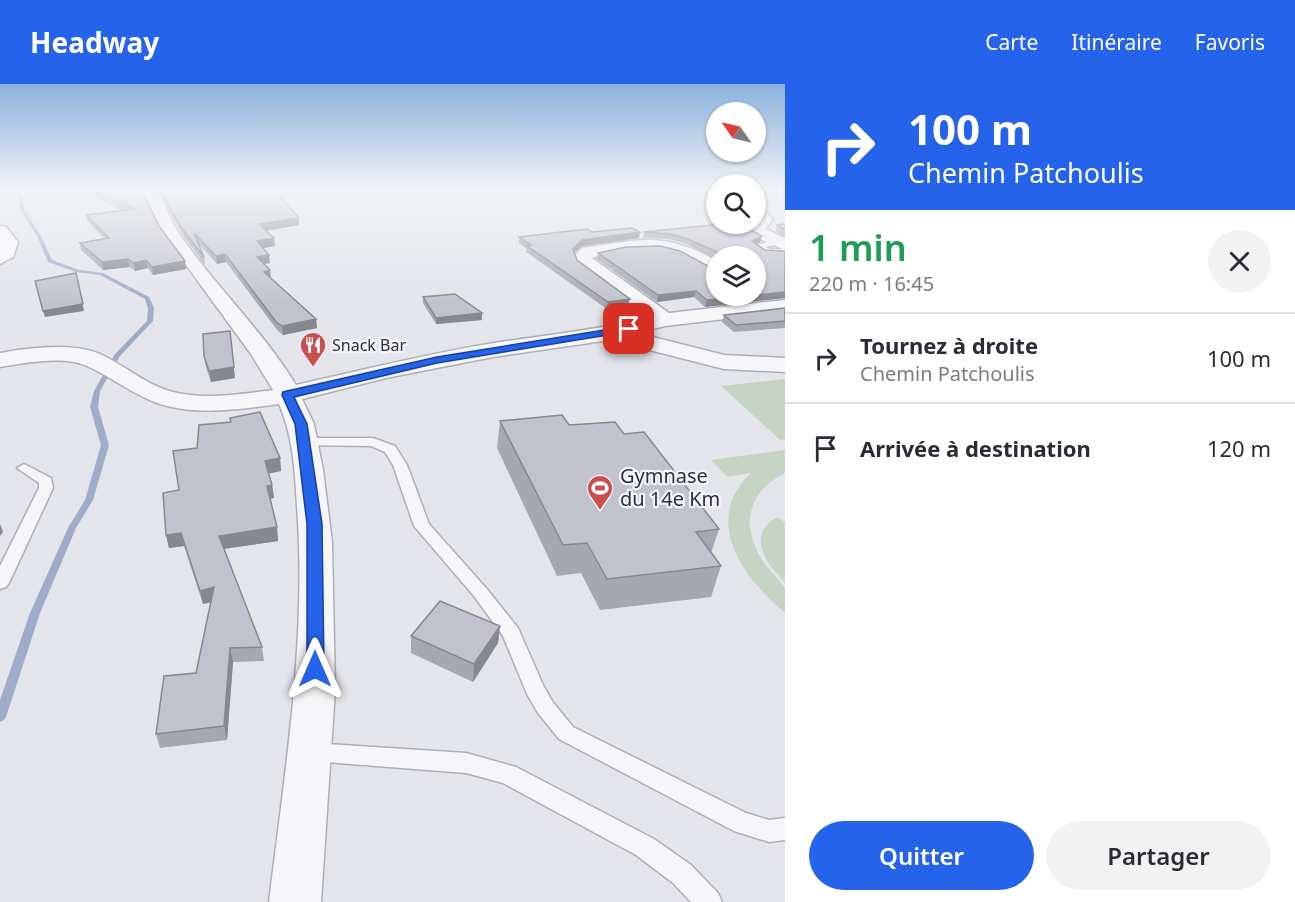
<!DOCTYPE html>
<html lang="fr">
<head>
<meta charset="utf-8">
<style>
  body { margin:0; font-family:"Noto Sans",sans-serif; background:#f2f2f3; color:#2b2b33; height:100vh; display:flex; flex-direction:column; font-size:22px; white-space:nowrap }
  * { box-sizing:border-box; margin:0 }
  p { font-size:20px; color:#7c7c81 }
  .icon { flex:none; width:33px; height:33px; fill:none; stroke:currentColor; stroke-width:2; stroke-linecap:round; stroke-linejoin:round }
  .map { position:relative; flex:1; overflow:hidden }
  .drawer { display:flex; flex-direction:column; background:#fff; width:510px }
  .drawer>* { flex:none }
  .top-card { background:#2563eb; color:#fff; overflow:hidden }
  .needle { width:39px; rotate:304deg }
  .buttons { position:absolute; left:706px; top:18px; display:grid; gap:12px }
  .buttons a { display:grid; place-items:center; width:60px; height:60px; border-radius:50%; background:#fff; box-shadow:0 2px 4px #0004; font-size:30px }
  .pin { position:absolute; display:grid; place-items:center; width:51px; height:51px; color:#fff; margin:-26px; border-radius:12px; box-shadow:0 3px 9px #0006 }
  .me { position:absolute; width:66px; margin:-33px; rotate:0deg; stroke-linejoin:round; filter:drop-shadow(0 0 4px #0008) }
  .turn { display:flex; align-items:center; gap:21px; height:126px; padding:0 24px; font-size:27px }
  .turn .icon { width:78px; height:78px; stroke-width:2.5 }
  .turn b { display:block; font-size:42px; line-height:51px }
  .round { display:grid; place-items:center; flex:none; width:63px; height:63px; border-radius:32px; background:#f2f2f3 }
  .summary { display:flex; align-items:center; justify-content:space-between; height:102px; padding:0 24px }
  h1 { font-size:36px; font-weight:600; line-height:45px; color:#1e9e55 }
  .primary-button { display:flex; gap:12px; margin-top:auto; padding:12px 24px }
  .primary-button a { flex:1; height:69px; border-radius:36px; background:#2563eb; color:#fff; font-size:24px; font-weight:600; line-height:69px; text-align:center }
  .primary-button a+a { background:#f2f2f3; color:#2b2b33 }
  ul { padding:0; list-style:none }
  li { display:flex; align-items:center; gap:18px; height:90px; padding:0 24px; border-top:2px solid #e1e1e2 }
  li div { flex:1 }
  li b { display:block; font-size:22px }
  li em { font-style:normal }
  header { display:flex; align-items:center; gap:36px; box-sizing:border-box; height:84px; padding:0 30px; background:#2563eb; color:#fff }
  header strong { font-size:28px }
  nav { display:flex; gap:33px; margin-inline-start:auto; font-size:21px }
  main { display:flex; flex:1; min-height:0 }
  .map>svg:first-child { display:block }
  .green { fill:#c6d4c4 }
  .lines { fill:none; stroke-linecap:round; stroke-linejoin:round }
  .stream { fill:#9facc9; fill-rule:evenodd }
  .lane-casing { stroke:#acafb9; stroke-width:3 }
  .street-casing { stroke:#acafb9; stroke-width:3 }
  .primary-casing { stroke:#a3a7b6; stroke-width:3 }
  .lane { fill:#f6f6f9; fill-rule:evenodd }
  .street { fill:#f6f6f9; fill-rule:evenodd }
  .primary { fill:#fff; fill-rule:evenodd }
  .wall { fill:#a5a8b0 }
  .shaded-wall { fill:#868890 }
  .building { fill:#c0c3cd; stroke:#868890; stroke-width:1.5 }
  .route { fill:#2563eb; stroke:#184099; stroke-width:1.5 }
  .labels { text-anchor:middle; stroke-width:4.5; stroke-linejoin:round; paint-order:stroke }
  .far-poi-label { font-size:16px; fill:#2b3043; stroke:#f3f4f8; text-anchor:start }
  .poi-label { font-size:20px; fill:#2b3043; stroke:#f3f4f8; text-anchor:start }
</style>
</head>
<body>
<header>
<strong>Headway</strong>
<nav><a>Carte</a><a>Itinéraire</a><a>Favoris</a></nav>
</header>
<main>
<div class="map">
<svg width="785" height="818" viewBox="0 0 785 818">
  <rect width="100%" height="100%" fill="#e3e5eb"/>
  <g class="green">
    <path d="M785,295V355L780,356L721,302Z"/>
    <path d="M785,366V389C745,409 741,444 764,479C769,486 782,498 785,505C785,511 785,522 785,529C743,494 701,436 751,389L727,393L711,376Z"/>
    <path d="M777,433L785,438V499C767,479 745,453 777,433Z"/>
  </g>
  <g class="lines">
    <path class="stream" d="M9,106H13L23,113L24,125L42,154L52,176L79,186L103,189L149,213L154,224L153,237L120,272L100,307L98,323L109,361L93,416L76,444L40,529L6,633L4,636L0,638V616L30,529L68,444L85,416L101,361L90,323L94,307L115,270L147,237L148,224L145,215L100,191L76,188L48,178L38,154L20,125L19,113Z"/>
    <g class="lane-casing">
      <g id="lane">
        <path d="M778,155L782,158L781,160L765,163L770,165H785V171L765,170L753,162Z"/>
        <path d="M304,354H373L395,362L407,381L429,440L486,504L518,544L543,601L552,617L573,643L746,729L769,736L785,734V756L769,758L734,747L559,655L538,629L527,610L503,552L474,512L414,442L393,381L385,368L371,362L299,361L297,358L299,355Z"/>
        <path d="M24,380L51,394L53,404L9,499L6,503L0,505V482L39,404V399L17,384Z"/>
        <path d="M312,659L466,669L516,683L654,755L691,781L718,809L722,818H691L673,799L636,771L503,699L466,689L312,677L304,675L301,668L304,661Z"/>
      </g>
    </g>
    <g class="street-casing">
      <g id="street">
        <path d="M143,106H157C165,120 171,137 180,151C216,203 263,247 296,301C362,286 427,270 494,259C546,251 597,246 648,234L577,180L574,172L582,164L588,163C643,155 666,148 717,177V191C703,187 692,177 680,171C655,160 617,165 592,174L669,229L785,216V228L665,242L637,249L724,271L785,274V288L724,285L610,256L493,273L386,294L302,315L314,340L323,386L332,458L335,606L321,818H269C285,687 307,554 297,422C295,387 293,352 279,320C241,325 198,332 160,320C133,311 112,293 87,282C64,271 24,279 0,283V269C28,264 73,258 100,270C124,281 146,301 173,308C205,316 241,310 273,306L251,270L162,148Z"/>
        <path d="M702,106H717V113L704,109Z"/>
        <path d="M756,122L761,124L773,135L766,145L785,154V166L751,151L749,147L756,140Z"/>
      </g>
    </g>
    <g class="primary-casing">
      <path id="primary" d="M0,142L6,143L18,158L13,173L0,180Z"/>
    </g>
    <use href="#lane" class="lane"/>
    <use href="#street" class="street"/>
    <use href="#primary" class="primary"/>
  </g>
  <g class="wall">
    <path d="M87,106H142L159,142L185,177L186,185L153,191L148,184L135,187L130,183L103,186L81,166L80,159L104,154L88,138L86,131L123,127L88,109Z"/>
    <path d="M158,106H275L299,134V141L265,147L275,162L263,164L270,179L264,180L271,194L316,235L317,244L283,251L278,247L226,178L217,180L199,160L204,173L205,181L182,150Z"/>
    <path d="M722,140H729L743,146L750,145L762,152L760,158L756,160L765,166L785,167V214L705,223L694,213L657,218L597,175L598,169L626,163L660,162L680,167L717,187V212H756V172H717V175L684,159L669,155L643,154L644,148Z"/>
    <path d="M785,140V153L776,147L777,141Z"/>
    <path d="M640,148L639,154L582,162L574,169L577,176L628,222L607,225L526,168L527,165L519,159V153Z"/>
    <path d="M423,213L482,236L436,240L423,219Z"/>
    <path d="M785,224V244L734,248L722,238L724,231Z"/>
    <path d="M204,272L235,294L211,298L206,283Z"/>
    <path d="M230,334L280,374L281,387L269,389L272,401L274,414L270,415L277,443L278,457L224,465L262,563L264,577L233,578L227,656L160,664L156,650L196,589L211,518L203,520L184,462L169,464L166,451L179,406L197,364L230,338Z"/>
    <path d="M500,337L624,350L719,445L711,469L721,482L711,513L600,526L581,489L557,492L497,364Z"/>
    <path d="M500,542L498,559L473,598L411,569V552Z"/>
  </g>
  <g class="shaded-wall">
    <path d="M299,134V141L259,148V140Z"/>
    <path d="M640,148L639,154L582,162L572,170L573,165L582,156Z"/>
    <path d="M762,152L760,158L751,162L752,157Z"/>
    <path d="M274,154L275,162L258,165L257,157Z"/>
    <path d="M225,170L226,178L217,180L216,172Z"/>
    <path d="M269,171L270,179L258,181L257,173Z"/>
    <path d="M128,175L130,183L103,186L102,178Z"/>
    <path d="M146,176L148,184L135,187L134,179Z"/>
    <path d="M185,177L186,185L153,191L152,183Z"/>
    <path d="M270,186L271,194L264,188Z"/>
    <path d="M76,189L84,227L45,233L43,227Z"/>
    <path d="M696,207L694,213L657,218L658,211Z"/>
    <path d="M785,208V214L705,223L707,216Z"/>
    <path d="M630,215L628,222L607,225L608,218Z"/>
    <path d="M482,229V236L436,240V234Z"/>
    <path d="M316,235L317,244L283,251L282,242Z"/>
    <path d="M230,247L235,294L211,298L209,287Z"/>
    <path d="M280,374L281,387L267,390L265,377Z"/>
    <path d="M272,401L274,414L269,415L267,402Z"/>
    <path d="M0,440L3,448L0,452Z"/>
    <path d="M277,443L278,457L222,465L219,452Z"/>
    <path d="M181,449L184,462L169,464L166,451Z"/>
    <path d="M214,503L217,517L203,520L200,507Z"/>
    <path d="M500,542L498,559L473,598L474,580Z"/>
    <path d="M230,564L233,578L227,656L224,642Z"/>
  </g>
  <g class="building">
    <path d="M93,106H142L159,142L185,177L152,183L146,176L134,179L128,175L102,178L80,159L109,154L86,131L134,125Z"/>
    <path d="M160,106H275L299,134L259,140L274,154L257,157L269,171L257,173L270,186L264,188L316,235L282,242L277,239L225,170L216,172L194,149L204,173L181,143Z"/>
    <path d="M722,140H729L743,146L750,145L762,152L752,157L765,166L785,167V208L756,211V172H720V169L685,154L670,150L644,148Z"/>
    <path d="M785,140V146L777,141Z"/>
    <path d="M632,144L640,148L582,156L573,165L577,176L630,215L608,218L527,162L531,161L519,153L587,145L592,148Z"/>
    <path d="M660,162L680,167L717,187V212H753L707,216L696,207L658,211L598,169L626,163Z"/>
    <path d="M76,189L83,220L43,227L35,197Z"/>
    <path d="M455,210L482,229L436,234L423,213Z"/>
    <path d="M785,224V237L736,241L724,231Z"/>
    <path d="M230,247L234,283L209,287L204,272L203,250Z"/>
    <path d="M260,328L280,374L265,377L272,401L267,402L277,443L219,452L262,563L230,564L224,642L156,650L164,592L196,589L214,503L200,507L181,449L166,451L163,409L179,406L173,367L197,364L199,341L231,338L230,334Z"/>
    <path d="M562,331L569,341L615,338L624,350L644,348L719,445L696,448L721,482L607,495L587,459L563,461L500,337Z"/>
    <path d="M440,517L500,542L474,580L411,552Z"/>
  </g>
  <linearGradient id="sky" x2="0" y2="1"><stop stop-color="#8bb1dc"/><stop offset="0.48" stop-color="#f2f3f6"/><stop offset="1" stop-color="#f2f3f6" stop-opacity="0"/></linearGradient>
  <rect width="785" height="220" fill="url(#sky)"/>
  <path class="route" d="M629,242L634,245L632,247L437,279L294,313L307,340L322,440L324,585L322,590L315,592L309,590L307,585V440L295,340L282,311L283,308L437,273Z"/>
  <defs>
    <g id="restaurant-pin" transform="scale(1.35)"><path d="M0 17L-7.5 6A9.5 9.5 0 1 1 7.5 6Z" fill="#cb504d" stroke="#f3f4f8"/><path d="M-5-6h1v4h1v-4h1v4h1v-4h1v5L-1.5 .5V6h-2V.5L-5-1ZM5-6V6H3V1.5H1.5Q1.5-4 5-6Z" fill="#fff"/></g>
    <g id="stadium-pin" transform="scale(1.35)"><path d="M0 17L-7.5 6A9.5 9.5 0 1 1 7.5 6Z" fill="#cb504d" stroke="#f3f4f8"/><path d="M0-5a6.5 5 0 1 0 0 10a6.5 5 0 1 0 0-10ZM-3.5-1.8h7v3.6h-7Z" fill="#fff"/></g>
  </defs>
  <g fill-rule="evenodd">
    <use href="#restaurant-pin" x="313" y="261"/>
    <use href="#stadium-pin" x="600" y="404"/>
  </g>
  <g class="labels">
    <g class="far-poi-label">
      <text x="332" y="267">Snack Bar</text>
    </g>
    <g class="poi-label">
      <text x="620" y="399">Gymnase<tspan x="620" dy="23">du 14e Km</tspan></text>
    </g>
  </g>
</svg>
<div class="buttons">
<a><svg class="needle" viewBox="-14 -14 28 28"><path d="M0-13l5 13h-10z" fill="#e53935"/><path d="M0 13l5-13h-10z" fill="#7c7c81"/></svg></a>
<a><svg class="icon" aria-label="search" viewBox="0 0 24 24"><circle cx="10" cy="10" r="6"/><path d="M15 15l6 6"/></svg></a>
<a><svg class="icon" aria-label="layers" viewBox="0 0 24 24"><path d="M12 4l9 5-9 5-9-5zM3 14l9 5 9-5"/></svg></a>
</div>
<div class="pin" style="left:629px;top:245px;background:#d93025"><svg class="icon" aria-label="arrive" viewBox="0 0 24 24"><path d="M6 21V4h12l-3 4 3 4H6"/></svg></div>
<svg class="me" style="left:315px;top:585px" viewBox="-20 -20 40 40"><path d="M0-17L14 15 0 8-14 15z" fill="#2563eb" stroke="#fff" stroke-width="4"/></svg>
</div>
<section class="drawer">
<div class="top-card">
<div class="turn"><svg class="icon" aria-label="right" viewBox="0 0 24 24"><path d="M7 20v-9h11M14 6l5 5-5 5"/></svg><div><b>100 m</b>Chemin Patchoulis</div></div>
</div>
<div class="summary"><div><h1>1 min</h1><p>220 m · 16:45</p></div><a class="round"><svg class="icon" aria-label="close" viewBox="0 0 24 24"><path d="M6 6l12 12M18 6L6 18"/></svg></a></div>
<ul>
<li><svg class="icon" aria-label="right" viewBox="0 0 24 24"><path d="M7 20v-9h11M14 6l5 5-5 5"/></svg><div><b>Tournez à droite</b><p>Chemin Patchoulis</p></div><em>100 m</em></li>
<li><svg class="icon" aria-label="arrive" viewBox="0 0 24 24"><path d="M6 21V4h12l-3 4 3 4H6"/></svg><div><b>Arrivée à destination</b></div><em>120 m</em></li>
</ul>
<div class="primary-button"><a>Quitter</a><a>Partager</a></div>
</section>
</main>
</body>
</html>
